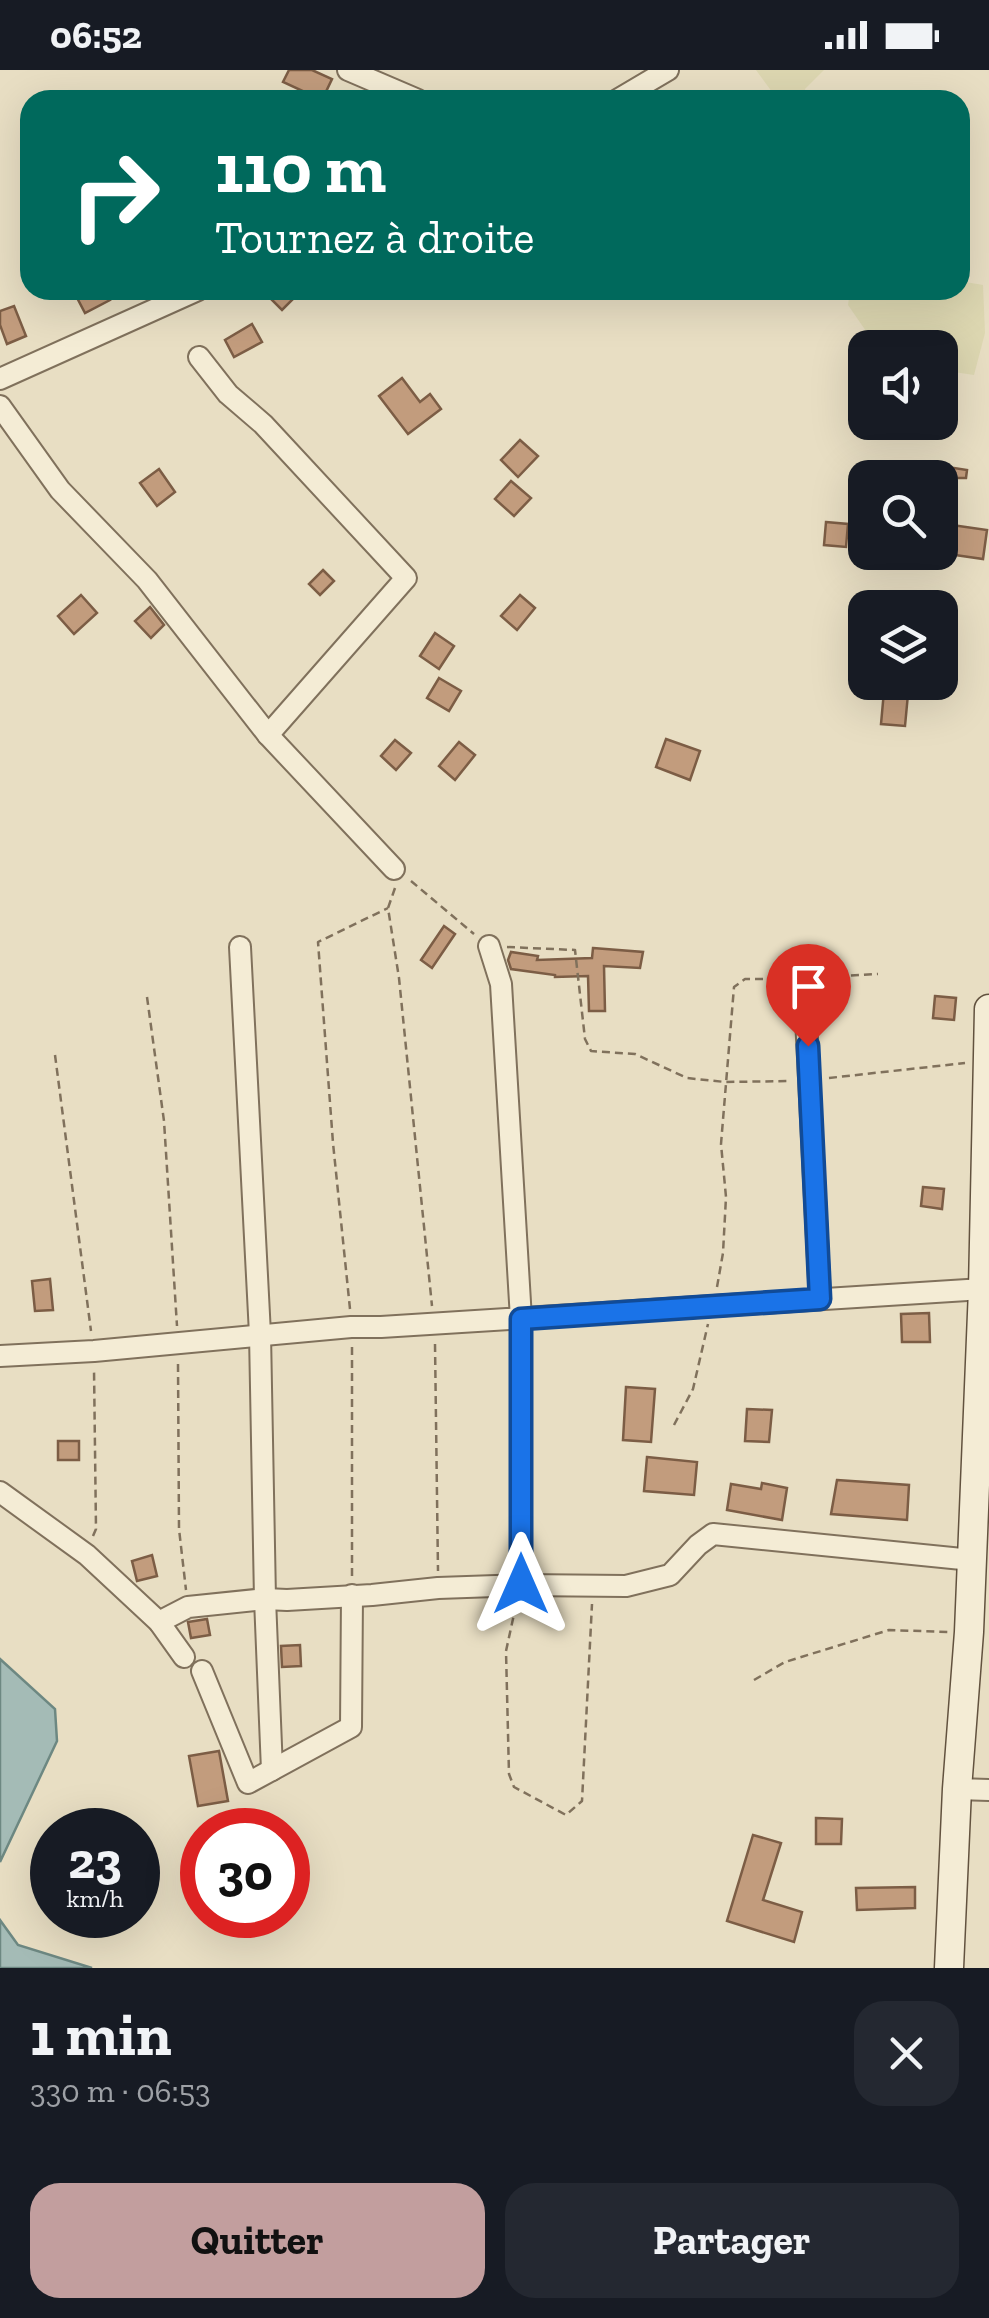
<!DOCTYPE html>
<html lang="fr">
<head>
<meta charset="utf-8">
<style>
  body { margin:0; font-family:"Zilla Slab",serif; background:#242831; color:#f1f3f6; height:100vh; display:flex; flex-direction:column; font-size:38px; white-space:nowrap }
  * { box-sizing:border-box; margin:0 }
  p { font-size:32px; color:#9ea1a6 }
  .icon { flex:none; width:55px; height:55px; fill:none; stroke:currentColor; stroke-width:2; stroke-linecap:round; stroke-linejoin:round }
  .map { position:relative; height:1898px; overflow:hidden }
  .drawer { display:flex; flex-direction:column; background:#171b24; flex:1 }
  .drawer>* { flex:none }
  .guide { position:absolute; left:20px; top:20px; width:950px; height:210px; border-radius:30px; box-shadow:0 10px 40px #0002; background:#00695c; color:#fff; overflow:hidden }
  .fabs { position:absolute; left:848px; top:260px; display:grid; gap:20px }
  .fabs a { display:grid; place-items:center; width:110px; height:110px; border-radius:20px; background:#171b24; box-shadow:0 10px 40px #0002; font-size:50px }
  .speed { position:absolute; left:30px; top:1738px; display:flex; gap:20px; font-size:50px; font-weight:700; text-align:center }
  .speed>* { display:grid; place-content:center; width:130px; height:130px; border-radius:50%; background:#171b24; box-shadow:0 10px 40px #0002; line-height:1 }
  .speed small { font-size:25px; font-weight:400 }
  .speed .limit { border:15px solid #d22; background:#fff; color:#111 }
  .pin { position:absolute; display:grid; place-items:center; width:85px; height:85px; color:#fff; margin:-102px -42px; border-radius:50% 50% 50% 0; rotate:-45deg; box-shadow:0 0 10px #0007 }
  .pin .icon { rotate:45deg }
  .me { position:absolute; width:110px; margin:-55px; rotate:0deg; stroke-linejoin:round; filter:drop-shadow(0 0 8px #0008) }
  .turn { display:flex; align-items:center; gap:35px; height:210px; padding:0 30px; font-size:45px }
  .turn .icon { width:130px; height:130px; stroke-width:2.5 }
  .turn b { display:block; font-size:70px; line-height:85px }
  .round { display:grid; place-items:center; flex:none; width:105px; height:105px; border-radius:30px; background:#242831 }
  .head { display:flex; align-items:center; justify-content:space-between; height:170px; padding:0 30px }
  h1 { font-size:60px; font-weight:700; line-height:75px }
  .action { display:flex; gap:20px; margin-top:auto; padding:20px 30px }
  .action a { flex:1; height:115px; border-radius:30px; background:#c29e9e; color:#111; font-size:40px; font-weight:700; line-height:115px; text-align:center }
  .action a+a { background:#242831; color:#f1f3f6 }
  .status { display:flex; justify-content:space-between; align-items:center; height:70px; padding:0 50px; background:#171b24; direction:ltr }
  .status svg { height:28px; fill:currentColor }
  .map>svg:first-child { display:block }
  .farmland { fill:#ddd7b1 }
  .water { fill:#a4bbb6; stroke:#6d8882; stroke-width:2.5 }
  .building { fill:#c29c7d; stroke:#7c5d45; stroke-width:2.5 }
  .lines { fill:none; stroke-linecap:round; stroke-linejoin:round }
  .minor-casing { stroke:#80715c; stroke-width:24 }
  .secondary-casing { stroke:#62523f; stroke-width:31 }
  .path { stroke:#80715c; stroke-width:2.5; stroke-dasharray:8 5; stroke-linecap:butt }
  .minor { stroke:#f4ecd5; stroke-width:20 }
  .secondary { stroke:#f4ecd5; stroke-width:28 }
  .route-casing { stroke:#114b97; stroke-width:25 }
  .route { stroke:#1a73e8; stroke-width:18 }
</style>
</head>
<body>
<div class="status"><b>06:52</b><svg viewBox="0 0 49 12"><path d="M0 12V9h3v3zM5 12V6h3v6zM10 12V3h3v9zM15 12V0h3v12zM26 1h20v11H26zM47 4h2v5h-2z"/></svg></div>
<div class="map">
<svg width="989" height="1898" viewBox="0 0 989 1898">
  <rect width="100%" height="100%" fill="#e8dec3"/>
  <g class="farmland">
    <path d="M756,0H824L805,19L808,30H778Z"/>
    <path d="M960,211L983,215L985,263L974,305L940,300V278L877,277L848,235L850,220H960Z"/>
  </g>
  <g class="water">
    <path d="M0,1589L55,1639L57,1671L0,1792Z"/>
    <path d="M0,1850L18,1875L92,1898H0Z"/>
  </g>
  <g class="building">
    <path d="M289,0H312L332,9L322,30L283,12Z"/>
    <path d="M73,220H105L110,230L85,243Z"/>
    <path d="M262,220H302L282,240Z"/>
    <path d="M14,236L26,266L7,274L0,255V241Z"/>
    <path d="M252,254L262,272L234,287L225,270Z"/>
    <path d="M402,308L420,332L430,324L441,339L408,364L379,326Z"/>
    <path d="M520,370L538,386L518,407L501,390Z"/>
    <path d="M922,393L967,400L966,408H953L947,441L940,440V408H919Z"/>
    <path d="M159,399L175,422L157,436L140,413Z"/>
    <path d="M511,411L531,428L514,446L495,429Z"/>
    <path d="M826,452L848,454L846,477L824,475Z"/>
    <path d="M945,454L987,460L983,489L941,483Z"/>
    <path d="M323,500L334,511L320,525L309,514Z"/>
    <path d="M81,525L97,543L74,564L58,546Z"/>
    <path d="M520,525L535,538L517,560L501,546Z"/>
    <path d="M150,537L164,555L151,568L135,551Z"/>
    <path d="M435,563L454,576L439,599L420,586Z"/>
    <path d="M439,608L461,621L449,641L427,628Z"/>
    <path d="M884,621L908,624L905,656L881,654Z"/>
    <path d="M666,669L700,681L690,710L656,697Z"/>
    <path d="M395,670L411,683L396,700L381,686Z"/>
    <path d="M459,672L475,685L455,710L439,696Z"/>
    <path d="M444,856L455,864L432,898L421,890Z"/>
    <path d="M593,878L643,882L640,898L604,896L605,941H589L588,906L555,907V905L511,899L508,890L511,882L538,886L537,890L592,888Z"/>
    <path d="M935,926L956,928L954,950L933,948Z"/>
    <path d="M923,1117L944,1119L942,1139L921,1136Z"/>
    <path d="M50,1209L53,1240L35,1241L32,1211Z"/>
    <path d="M929,1243L930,1272H902L901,1244Z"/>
    <path d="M626,1317L655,1319L651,1372L623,1370Z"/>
    <path d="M747,1339L772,1340L769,1372L745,1371Z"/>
    <rect x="58" y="1371" width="21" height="19"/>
    <path d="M647,1387L697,1392L694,1425L644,1421Z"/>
    <path d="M837,1410L909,1415L907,1450L831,1444Z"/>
    <path d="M762,1413L787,1418L782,1450L727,1440L731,1414L761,1419Z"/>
    <path d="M152,1485L157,1506L137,1511L132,1491Z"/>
    <path d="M207,1549L210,1565L191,1568L188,1552Z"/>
    <path d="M300,1575L301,1596L282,1597L281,1576Z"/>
    <path d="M219,1681L228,1731L198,1736L189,1686Z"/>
    <path d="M816,1748L842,1749L841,1774H816Z"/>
    <path d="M753,1765L781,1773L763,1830L802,1842L794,1872L727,1851Z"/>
    <path d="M915,1817V1838L857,1840L856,1818Z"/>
  </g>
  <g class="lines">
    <g class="minor-casing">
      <g id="minor">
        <path d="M348,0L418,30"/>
        <path d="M617,30L668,0"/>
        <path d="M199,287L228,324L263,354L406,508L268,665"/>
        <path d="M0,309L198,220"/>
        <path d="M0,336L60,420L147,510L268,665L394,799"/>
        <path d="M489,876L501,914L521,1249V1515"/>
        <path d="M240,877L260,1264L265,1529L272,1700"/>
        <path d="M804,908L820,1229"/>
        <path d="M0,1286L94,1281L351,1257H381L983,1219"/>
        <path d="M0,1422L87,1485L159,1552L184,1587"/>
        <path d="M159,1552L188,1537L265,1529L287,1530L372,1525L438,1518L521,1515L626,1516L670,1505L698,1475L713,1464L972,1490"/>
        <path d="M202,1601L248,1713L351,1657L352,1525"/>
        <path d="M957,1719L989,1720"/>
      </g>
    </g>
    <g class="secondary-casing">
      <path id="secondary" d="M949,1898L957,1719L969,1562L983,1219L989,939"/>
    </g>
    <g class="path">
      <path d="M411,811L474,864"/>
      <path d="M395,818L388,838L399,908L432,1236"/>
      <path d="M507,877L575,880L585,969L591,981L635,984L687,1008L725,1012L791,1011"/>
      <path d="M825,907L878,904"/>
      <path d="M147,927L164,1051L177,1256"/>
      <path d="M55,985L91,1261"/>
      <path d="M829,1008L965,993"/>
      <path d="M717,1217L723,1183L726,1127L721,1074L734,917L745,909H787"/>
      <path d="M350,1239L333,1073L318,872L388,838"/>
      <path d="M435,1274L438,1501"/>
      <path d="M352,1277V1509"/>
      <path d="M178,1294L179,1459L186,1520"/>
      <path d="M674,1355L693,1319L708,1254"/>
      <path d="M93,1466L96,1459L94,1299"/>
      <path d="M516,1535L506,1581L509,1704L514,1717L566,1745L582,1731L592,1534"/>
      <path d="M754,1610L785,1592L889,1560L948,1562"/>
    </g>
    <use href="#minor" class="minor"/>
    <use href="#secondary" class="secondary"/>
  </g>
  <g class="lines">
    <g class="route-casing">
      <path id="route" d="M521,1514V1249L820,1229L808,976"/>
    </g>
    <use href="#route" class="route"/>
  </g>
</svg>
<div class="fabs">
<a><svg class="icon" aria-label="sound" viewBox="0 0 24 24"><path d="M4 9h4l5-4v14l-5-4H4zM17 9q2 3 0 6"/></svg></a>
<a><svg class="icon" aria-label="search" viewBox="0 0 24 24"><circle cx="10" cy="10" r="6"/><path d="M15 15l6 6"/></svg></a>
<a><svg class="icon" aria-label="layers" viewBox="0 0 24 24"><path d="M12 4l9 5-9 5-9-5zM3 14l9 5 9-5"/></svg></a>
</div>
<div class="speed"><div>23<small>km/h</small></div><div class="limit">30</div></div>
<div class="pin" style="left:808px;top:976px;background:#d93025"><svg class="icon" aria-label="arrive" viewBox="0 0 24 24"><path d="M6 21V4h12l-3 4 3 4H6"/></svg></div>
<svg class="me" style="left:521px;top:1514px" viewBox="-20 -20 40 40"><path d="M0-17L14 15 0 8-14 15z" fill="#1a73e8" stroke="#fff" stroke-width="4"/></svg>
<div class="guide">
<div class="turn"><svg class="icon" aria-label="right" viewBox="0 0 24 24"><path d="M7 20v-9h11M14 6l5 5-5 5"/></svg><div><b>110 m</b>Tournez à droite</div></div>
</div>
</div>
<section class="drawer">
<div class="head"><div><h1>1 min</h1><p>330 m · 06:53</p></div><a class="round"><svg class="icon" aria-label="close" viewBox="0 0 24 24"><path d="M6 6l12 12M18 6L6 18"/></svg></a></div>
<div class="action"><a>Quitter</a><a>Partager</a></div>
</section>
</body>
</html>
